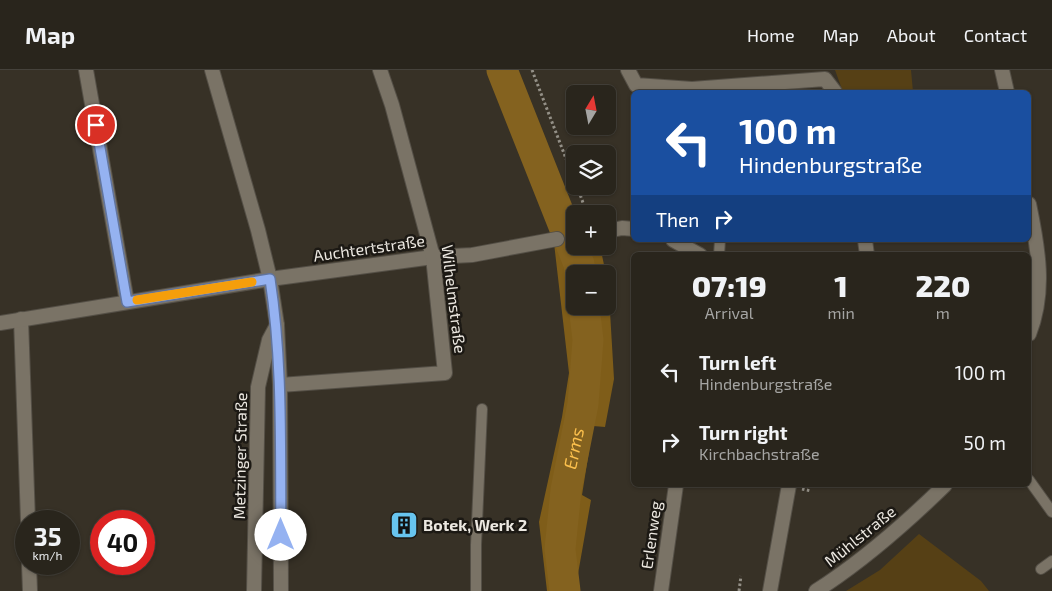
<!DOCTYPE html>
<html lang="en">
<head>
<meta charset="utf-8">
<style>
  body { margin:0; font-family:"Exo 2",sans-serif; background:#353129; color:#f1f3f6; height:100vh; display:flex; flex-direction:column; font-size:19px; white-space:nowrap }
  * { box-sizing:border-box; margin:0 }
  p { font-size:16px; color:#a5a5a3 }
  .icon { flex:none; width:28px; height:28px; fill:none; stroke:currentColor; stroke-width:2; stroke-linecap:round; stroke-linejoin:round }
  .map { position:relative; flex:1; overflow:hidden }
  .drawer { position:absolute; left:631px; top:182px; width:400px; height:235px; display:flex; flex-direction:column; background:#29251c; border-radius:8px; box-shadow:0 1px 4px #0004,0 0 0 1px #45423b }
  .drawer>* { flex:none }
  .guide { position:absolute; left:631px; top:20px; width:400px; height:152px; border-radius:8px; box-shadow:0 1px 4px #0004,0 0 0 1px #45423b; background:#1a4fa0; color:#fff; overflow:hidden }
  .needle { width:32px; rotate:10deg }
  .tools { position:absolute; left:566px; top:15px; display:grid; gap:10px }
  .tools a { display:grid; place-items:center; width:50px; height:50px; border-radius:8px; background:#29251c; box-shadow:0 1px 4px #0004,0 0 0 1px #45423b; font-size:25px }
  .speed { position:absolute; left:15px; top:440px; display:flex; gap:10px; font-size:25px; font-weight:700; text-align:center }
  .speed>* { display:grid; place-content:center; width:65px; height:65px; border-radius:50%; background:#29251c; box-shadow:0 1px 4px #0004,0 0 0 1px #45423b; line-height:1 }
  .speed small { font-size:12px; font-weight:400 }
  .speed .limit { border:8px solid #d22; background:#fff; color:#111 }
  .pin { position:absolute; display:grid; place-items:center; width:42px; height:42px; color:#fff; margin:-21px; border:2px solid #fff; border-radius:50%; box-shadow:0 1px 5px #0007 }
  .me { position:absolute; width:55px; margin:-28px; rotate:0deg; stroke-linejoin:round; filter:drop-shadow(0 0 4px #0008) }
  .turn { display:flex; align-items:center; gap:18px; height:105px; padding:0 25px; font-size:22px }
  .turn .icon { width:65px; height:65px; stroke-width:2.5 }
  .turn b { display:block; font-size:35px; line-height:42px }
  .then { display:flex; align-items:center; height:48px; padding:0 25px; background:#0003; gap:10px; font-size:19px }
  .eta { display:flex; justify-content:space-evenly; align-items:center; height:85px; text-align:center }
  .eta b { font-size:30px; font-weight:800; line-height:35px }
  ul { padding:0; list-style:none }
  li { display:flex; align-items:center; gap:15px; height:70px; padding:0 25px }
  li div { flex:1 }
  li b { display:block; font-size:19px }
  li em { font-style:normal }
  header { display:flex; align-items:center; gap:30px; box-sizing:border-box; height:70px; padding:0 25px; background:#29251c; border-bottom:1px solid #45423b }
  header strong { font-size:24px }
  nav { display:flex; gap:28px; margin-inline-start:auto; font-size:18px }
  .map>svg:first-child { display:block }
  .green { fill:#564015 }
  .forest { fill:#7f5d19 }
  .lines { fill:none; stroke-linecap:round; stroke-linejoin:round }
  .river { stroke:#84621f; stroke-width:31 }
  .service-casing { stroke:#544f46; stroke-width:12 }
  .minor-casing { stroke:#544f46; stroke-width:16 }
  .tertiary-casing { stroke:#544f46; stroke-width:16 }
  .path { stroke:#949087; stroke-width:3; stroke-dasharray:2.5 2.5; stroke-linecap:butt }
  .service { stroke:#7a7366; stroke-width:10 }
  .minor { stroke:#7a7366; stroke-width:14 }
  .tertiary { stroke:#7a7366; stroke-width:14 }
  .route-casing { stroke:#61749d; stroke-width:12 }
  .route { stroke:#95b2f1; stroke-width:9 }
  .slow { stroke:#f59e0b; stroke-width:9 }
  .labels { text-anchor:middle; stroke-width:5; stroke-linejoin:round; paint-order:stroke }
  .street-label { font-size:16px; fill:#ece8e1; stroke:#1c1914 }
  .poi-label { font-size:16px; font-weight:bold; fill:#ece8e1; stroke:#1c1914; text-anchor:start }
  .water-label { font-size:18px; font-style:italic; fill:#fcc04d; stroke:#1c1914 }
</style>
</head>
<body>
<header>
<strong>Map</strong>
<nav><a>Home</a><a>Map</a><a>About</a><a>Contact</a></nav>
</header>
<div class="map">
<svg width="1052" height="521" viewBox="0 0 1052 521">
  <rect width="100%" height="100%" fill="#373126"/>
  <g class="green">
    <path d="M835,0H911L913,22H843Z"/>
    <path d="M919,464L981,511L989,521H846L880,500Z"/>
  </g>
  <path class="forest" d="M575,170V176H600L606,204H575V236H608V208L614,309L605,357L593,356L582,425L591,430L575,521H547L539,452L562,347L569,303L554,173Z"/>
  <g class="lines">
    <g class="river">
      <path d="M502,0L579,194L580,204"/>
      <path id="s1" d="M565,521L560,479L566,420L583,334L588,270L584,236"/>
    </g>
    <g class="service-casing">
      <g id="service">
        <path d="M719,185L720,170"/>
        <path d="M1029,410L1052,442"/>
        <path d="M1041,499L1052,491"/>
        <path d="M476,521V475L482,339"/>
      </g>
    </g>
    <g class="minor-casing">
      <g id="minor">
        <path d="M86,0L127,232"/>
        <path d="M628,0L636,15L692,19L825,9L835,22"/>
        <path d="M1002,0L1007,22"/>
        <path d="M1029,134C1038,177 1046,222 1029,264"/>
        <path d="M608,161L622,158L634,159"/>
        <path d="M673,170L700,185"/>
        <path d="M865,170L867,185"/>
        <path d="M21,249L28,451"/>
        <path d="M0,253L270,209L433,187L472,185L557,169"/>
        <path d="M280,315L445,303L433,187L392,35L380,0"/>
        <path d="M29,494L30,521"/>
        <path d="M254,521L258,317L269,270L277,255"/>
        <path d="M661,521L676,415"/>
        <path d="M770,521L789,415"/>
        <path d="M816,521C863,491 905,454 945,415"/>
      </g>
    </g>
    <g class="tertiary-casing">
      <path id="tertiary" d="M212,0L258,160L270,209L277,255L280,315L281,521"/>
    </g>
    <g class="path">
      <path d="M532,0L575,112"/>
      <path d="M632,71H634"/>
      <path d="M577,116L587,144"/>
      <path d="M802,419L811,421"/>
      <path d="M739,521L741,506"/>
    </g>
    <use href="#service" class="service"/>
    <use href="#minor" class="minor"/>
    <use href="#tertiary" class="tertiary"/>
  </g>
  <g class="lines">
    <g class="route-casing">
      <path id="route" d="M96,55L127,232L270,209C283,294 280,379 281,465"/>
    </g>
    <use href="#route" class="route"/>
    <path class="slow" d="M137,230L252,212"/>
  </g>
  <defs>
    <g id="building-square" transform="scale(1.4375)"><rect x="-9" y="-9" width="18" height="18" rx="4" fill="#67c4ef" stroke="#1c1914"/><path d="M-4-6H4V6H1V3H-1V6H-4ZM-2.5-4.3h1.7v1.8h-1.7ZM.8-4.3h1.7v1.8H.8ZM-2.5-1h1.7V.8h-1.7ZM.8-1h1.7V.8H.8Z" fill="#111"/></g>
  </defs>
  <g fill-rule="evenodd">
    <use href="#building-square" x="404" y="455"/>
  </g>
  <g class="labels">
    <g class="street-label">
      <text transform="translate(369 178) rotate(-8)" y="6">Auchtertstraße</text>
      <text transform="translate(454 229) rotate(83)" y="6">Wilhelmstraße</text>
      <text transform="translate(240 386) rotate(-89)" y="6">Metzinger Straße</text>
      <text transform="translate(651 465) rotate(-82)" y="6">Erlenweg</text>
      <text transform="translate(860 466) rotate(-39)" y="6">Mühlstraße</text>
    </g>
    <g class="poi-label">
      <text x="423" y="461">Botek, Werk 2</text>
    </g>
    <g class="water-label">
      <text dy="6" stroke="none"><textPath href="#s1" startOffset="144">Erms</textPath></text>
    </g>
  </g>
</svg>
<div class="tools">
<a><svg class="needle" viewBox="-14 -14 28 28"><path d="M0-13l5 13h-10z" fill="#e53935"/><path d="M0 13l5-13h-10z" fill="#a5a5a3"/></svg></a>
<a><svg class="icon" aria-label="layers" viewBox="0 0 24 24"><path d="M12 4l9 5-9 5-9-5zM3 14l9 5 9-5"/></svg></a>
<a>+</a>
<a>−</a>
</div>
<div class="speed"><div>35<small>km/h</small></div><div class="limit">40</div></div>
<div class="pin" style="left:96px;top:55px;background:#d93025"><svg class="icon" aria-label="arrive" viewBox="0 0 24 24"><path d="M6 21V4h12l-3 4 3 4H6"/></svg></div>
<svg class="me" style="left:281px;top:465px" viewBox="-20 -20 40 40"><circle r="19" fill="#fff"/><path d="M0-13L10 11 0 6-10 11z" fill="#95b2f1"/></svg>
<div class="guide">
<div class="turn"><svg class="icon" aria-label="left" viewBox="0 0 24 24"><path d="M17 20v-9H6M10 6l-5 5 5 5"/></svg><div><b>100 m</b>Hindenburgstraße</div></div>
<div class="then">Then<svg class="icon" aria-label="right" viewBox="0 0 24 24"><path d="M7 20v-9h11M14 6l5 5-5 5"/></svg></div>
</div>
<section class="drawer">
<div class="eta">
<div><b>07:19</b><p>Arrival</p></div>
<div><b>1</b><p>min</p></div>
<div><b>220</b><p>m</p></div>
</div>
<ul>
<li><svg class="icon" aria-label="left" viewBox="0 0 24 24"><path d="M17 20v-9H6M10 6l-5 5 5 5"/></svg><div><b>Turn left</b><p>Hindenburgstraße</p></div><em>100 m</em></li>
<li><svg class="icon" aria-label="right" viewBox="0 0 24 24"><path d="M7 20v-9h11M14 6l5 5-5 5"/></svg><div><b>Turn right</b><p>Kirchbachstraße</p></div><em>50 m</em></li>
</ul>
</section>
</div>
</body>
</html>
